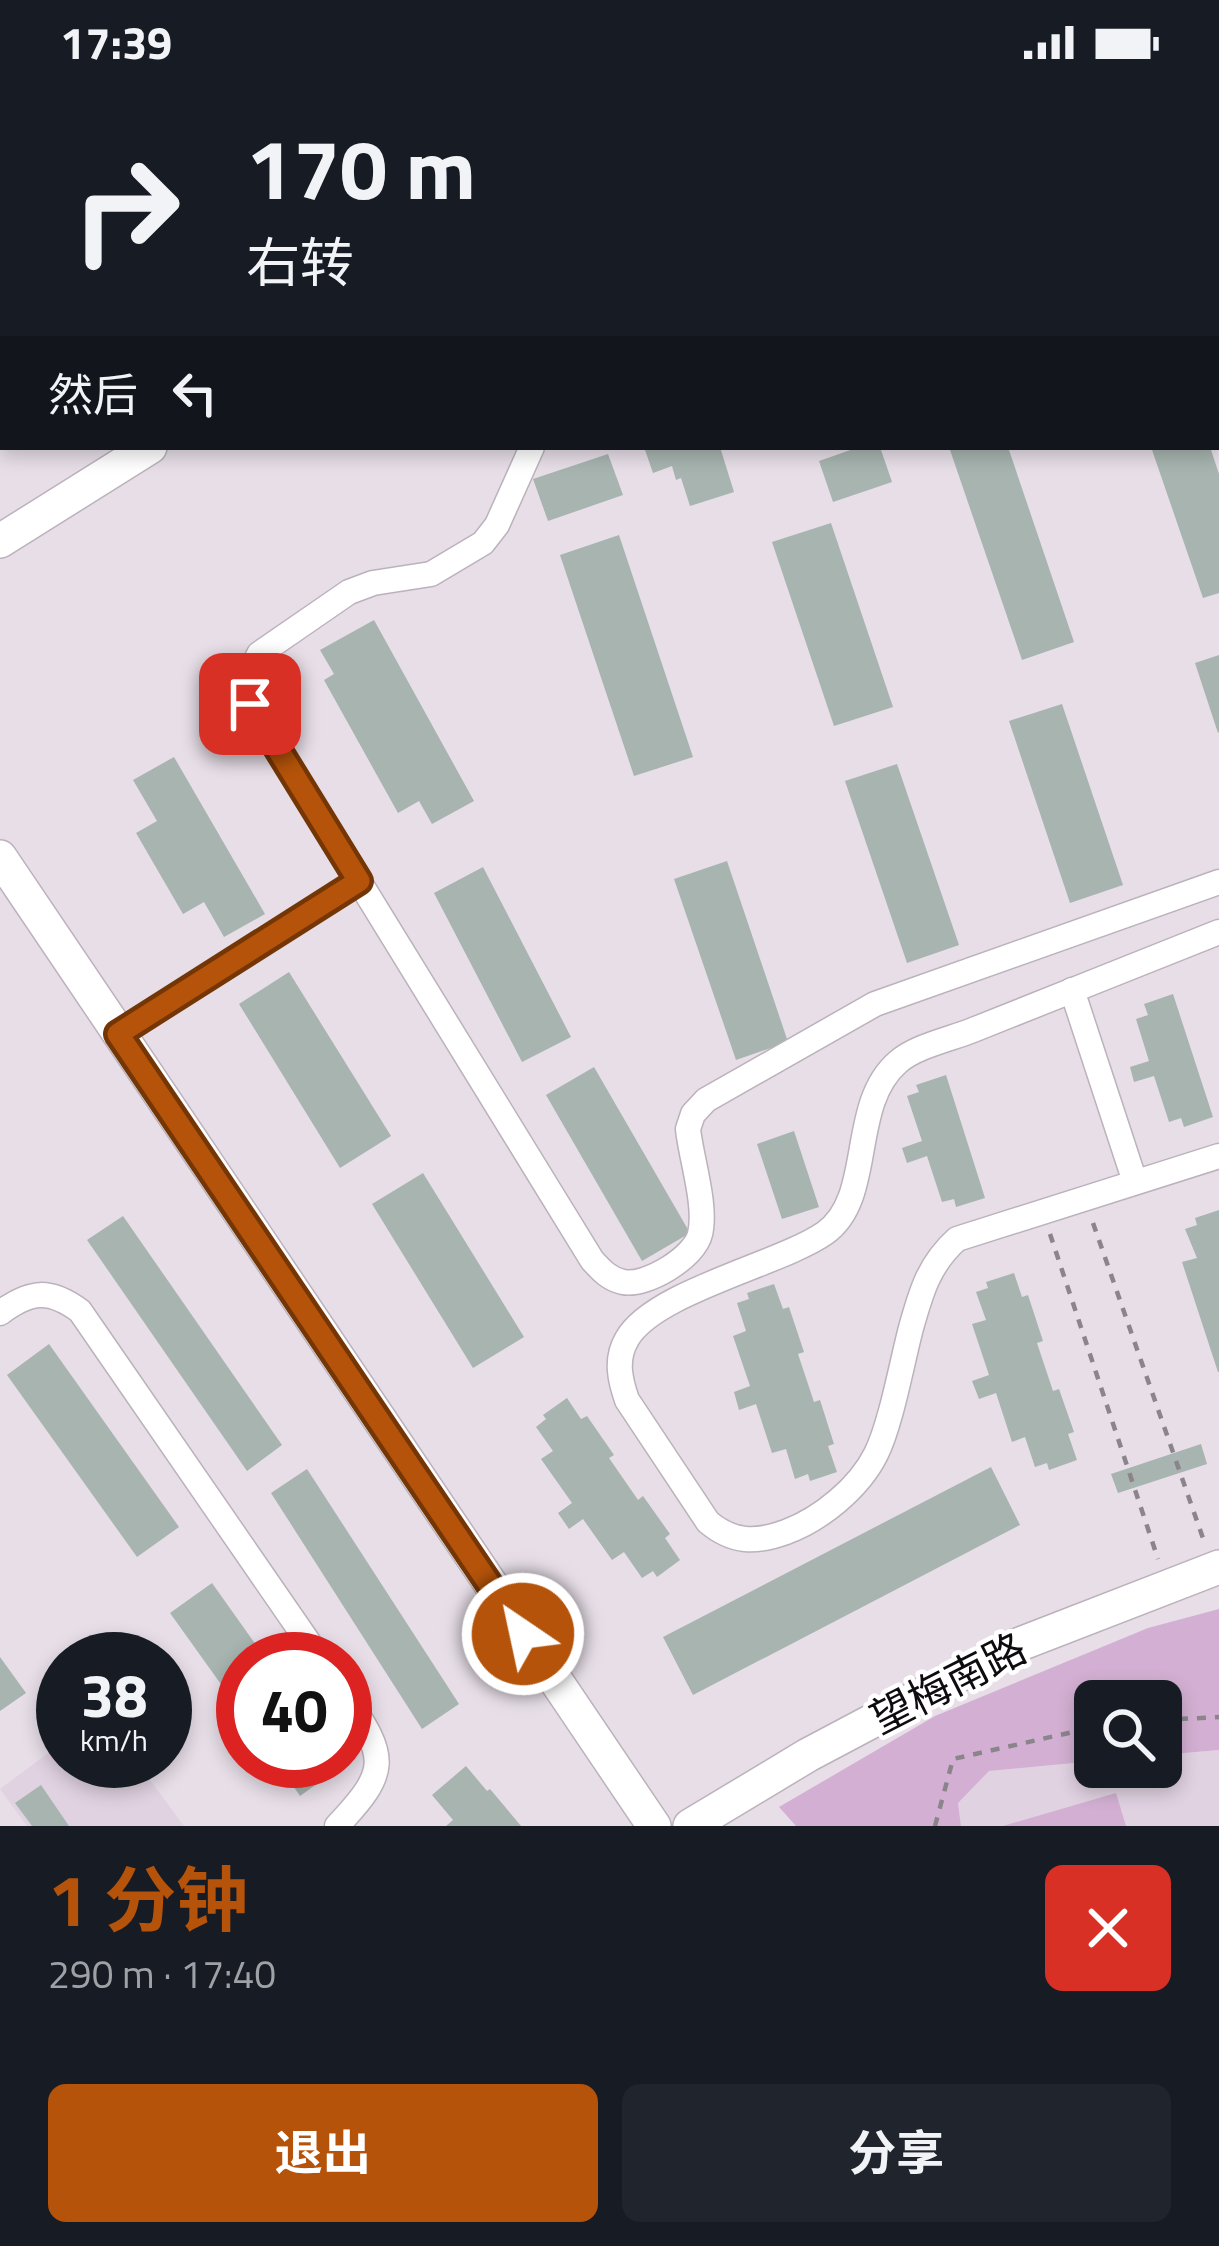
<!DOCTYPE html>
<html lang="zh">
<head>
<meta charset="utf-8">
<style>
  body { margin:0; font-family:"Titillium Web","Noto Sans SC",sans-serif; background:#20242c; color:#f1f3f6; height:100vh; display:flex; flex-direction:column; font-size:45px; white-space:nowrap }
  * { box-sizing:border-box; margin:0 }
  p { font-size:39px; color:#9ea1a6 }
  .icon { flex:none; width:66px; height:66px; fill:none; stroke:currentColor; stroke-width:2; stroke-linecap:round; stroke-linejoin:round }
  .map { position:relative; height:1742px; overflow:hidden }
  .sheet { display:flex; flex-direction:column; background:#171b24; flex:1 }
  .sheet>* { flex:none }
  .hud { position:absolute; left:0px; top:0px; width:1221px; height:366px; box-shadow:0 6px 18px #0003; background:#171b24; color:#f1f3f6; overflow:hidden }
  .controls { position:absolute; left:1074px; top:1596px; display:grid; gap:24px }
  .controls a { display:grid; place-items:center; width:108px; height:108px; border-radius:18px; background:#171b24; box-shadow:0 6px 18px #0003; font-size:60px }
  .speed { position:absolute; left:36px; top:1548px; display:flex; gap:24px; font-size:60px; font-weight:700; text-align:center }
  .speed>* { display:grid; place-content:center; width:156px; height:156px; border-radius:50%; background:#171b24; box-shadow:0 6px 18px #0003; line-height:1 }
  .speed small { font-size:30px; font-weight:400 }
  .speed .limit { border:18px solid #d22; background:#fff; color:#111 }
  .pin { position:absolute; display:grid; place-items:center; width:102px; height:102px; color:#fff; margin:-51px; border-radius:24px; box-shadow:0 6px 18px #0006 }
  .me { position:absolute; width:132px; margin:-66px; rotate:326deg; stroke-linejoin:round; filter:drop-shadow(0 0 9px #0008) }
  .turn { display:flex; align-items:center; gap:42px; height:252px; padding:0 48px; font-size:54px }
  .turn .icon { width:156px; height:156px; stroke-width:2.5 }
  .turn b { display:block; font-size:84px; line-height:102px }
  .then { display:flex; align-items:center; height:114px; padding:0 48px; background:#0003; gap:24px; font-size:45px }
  .round { display:grid; place-items:center; flex:none; width:126px; height:126px; border-radius:18px; background:#20242c }
  .summary { display:flex; align-items:center; justify-content:space-between; height:204px; padding:0 48px }
  h1 { font-size:72px; font-weight:700; line-height:90px; color:#b45309 }
  .primary-button { display:flex; gap:24px; margin-top:auto; padding:24px 48px }
  .primary-button a { flex:1; height:138px; border-radius:18px; background:#b45309; color:#fff; font-size:48px; font-weight:700; line-height:138px; text-align:center }
  .primary-button a+a { background:#20242c; color:#f1f3f6 }
  .status { display:flex; justify-content:space-between; align-items:center; height:84px; padding:0 60px; background:#171b24; direction:ltr }
  .status svg { height:33px; fill:currentColor }
  .map>svg:first-child { display:block }
  .built { fill:#e1d2e1 }
  .green { fill:#d3b0d3 }
  .lines { fill:none; stroke-linecap:round; stroke-linejoin:round }
  .river { stroke:#a97aa9; stroke-width:51 }
  .building { fill:#a7b4af }
  .street-casing { stroke:#bbb2bb; stroke-width:27 }
  .secondary-casing { stroke:#bbb2bb; stroke-width:36 }
  .path { stroke:#8b858b; stroke-width:4.5; stroke-dasharray:9 9; stroke-linecap:butt }
  .street { stroke:#fff; stroke-width:24 }
  .secondary { stroke:#fff; stroke-width:33 }
  .route-casing { stroke:#753606; stroke-width:30 }
  .route { stroke:#b45309; stroke-width:21 }
  .labels { text-anchor:middle; stroke-width:9; stroke-linejoin:round; paint-order:stroke }
  .street-label { font-size:42px; fill:#0f0c0f; stroke:#fff }
</style>
</head>
<body>
<div class="status"><b>17:39</b><svg viewBox="0 0 49 12"><path d="M0 12V9h3v3zM5 12V6h3v6zM10 12V3h3v9zM15 12V0h3v12zM26 1h20v11H26zM47 4h2v5h-2z"/></svg></div>
<div class="map">
<svg width="1219" height="1742" viewBox="0 0 1219 1742">
  <rect width="100%" height="100%" fill="#e7dee7"/>
  <g class="built">
    <path d="M63,1658V1677H136L184,1742H27L0,1705Z"/>
    <path d="M1219,1666V1742H961L958,1719L989,1687L1095,1677V1683H1161V1671Z"/>
  </g>
  <g class="green">
    <path d="M1068,0H1219V149L1218,3H1066Z"/>
    <path d="M1219,1525V1666L1161,1671V1617H1095V1677L989,1687L958,1719L961,1742H796L779,1723L935,1632L1148,1544Z"/>
    <path d="M1116,1709L1126,1742H1003Z"/>
  </g>
  <g class="lines">
    <g class="river">
      <path d="M322,3L325,0"/>
      <path d="M0,296L3,294"/>
    </g>
  </g>
  <g class="building">
    <path d="M644,363H720L734,408L690,422L681,394L676,396L672,382L653,389Z"/>
    <path d="M859,363H880L892,398L833,418L819,377Z"/>
    <path d="M949,363H1008L1074,558L1022,576Z"/>
    <path d="M1151,363H1210L1219,390V509L1203,514Z"/>
    <path d="M608,370L623,411L548,437L533,395Z"/>
    <path d="M831,439L893,623L834,642L772,458Z"/>
    <path d="M619,451L693,673L634,692L560,471Z"/>
    <path d="M374,536L474,717L432,740L419,717L398,729L324,596L334,590L320,566Z"/>
    <path d="M1219,571V648L1218,649L1195,579Z"/>
    <path d="M1062,620L1123,801L1070,819L1009,637Z"/>
    <path d="M174,673L265,830L224,853L204,818L183,830L136,749L157,737L133,696Z"/>
    <path d="M897,680L959,861L907,879L845,697Z"/>
    <path d="M727,777L788,958L736,976L674,795Z"/>
    <path d="M483,783L571,953L522,978L434,809Z"/>
    <path d="M289,888L391,1052L340,1084L239,920Z"/>
    <path d="M1173,910L1213,1033L1184,1043L1181,1034L1169,1038L1154,992L1134,998L1130,983L1149,977L1136,935L1148,931L1144,920Z"/>
    <path d="M594,983L690,1149L642,1177L546,1011Z"/>
    <path d="M946,991L985,1114L956,1123L954,1115L942,1118L927,1072L907,1079L902,1064L922,1057L907,1012L919,1008L916,1001Z"/>
    <path d="M794,1047L819,1123L782,1135L757,1060Z"/>
    <path d="M423,1089L524,1253L473,1284L372,1120Z"/>
    <path d="M1219,1126V1288H1218L1182,1178L1197,1174L1185,1145L1197,1141L1195,1134Z"/>
    <path d="M123,1132L282,1361L247,1387L87,1156Z"/>
    <path d="M1014,1189L1022,1213L1028,1211L1043,1257L1037,1259L1053,1307L1059,1305L1074,1348L1068,1350L1077,1376L1049,1386L1047,1379L1035,1383L1025,1353L1012,1358L996,1309L979,1315L972,1297L989,1291L972,1240L986,1236L976,1208L988,1204L986,1198Z"/>
    <path d="M774,1200L783,1225L789,1223L804,1268L798,1270L814,1318L820,1316L834,1360L828,1362L837,1388L810,1397L808,1390L795,1395L786,1365L772,1369L756,1320L739,1326L734,1308L750,1302L733,1252L746,1247L737,1219L749,1215L747,1209Z"/>
    <path d="M49,1260L179,1443L137,1473L7,1291Z"/>
    <path d="M567,1314L581,1335L587,1332L614,1371L609,1374L638,1416L643,1412L670,1450L665,1454L680,1476L657,1493L653,1487L642,1494L624,1468L612,1476L583,1435L569,1445L558,1429L572,1419L541,1375L553,1367L536,1343L546,1335L543,1331Z"/>
    <path d="M1201,1360L1207,1380L1118,1409L1111,1390Z"/>
    <path d="M991,1383L1020,1441L693,1611L663,1553Z"/>
    <path d="M307,1385L459,1620L422,1645L271,1409Z"/>
    <path d="M212,1499L266,1575H243V1631L170,1529Z"/>
    <path d="M0,1573L26,1609L0,1627Z"/>
    <path d="M276,1677H339L342,1682L300,1712Z"/>
    <path d="M466,1682L487,1707L490,1705L521,1742H446L453,1736L432,1711Z"/>
    <path d="M41,1701L69,1742H32L15,1719Z"/>
  </g>
  <g class="lines">
    <g class="street-casing">
      <g id="street">
        <path d="M220,3L222,0"/>
        <path d="M577,3L580,0"/>
        <path d="M1031,3L1037,0"/>
        <path d="M1218,160H1219"/>
        <path d="M1218,192L1219,191"/>
        <path d="M0,194L3,192"/>
        <path d="M1218,229H1219"/>
        <path d="M532,363L497,441L483,459L431,490L373,499L349,508L259,570L247,594L250,620L592,1176C601,1186 609,1195 623,1198C646,1203 695,1173 700,1150C707,1122 691,1074 688,1045L693,1030L706,1016L875,920L1219,798"/>
        <path d="M1219,848C1137,881 1055,913 973,946C951,955 916,962 898,978C848,1021 875,1114 825,1149C781,1180 653,1208 627,1255C615,1275 620,1296 627,1316L708,1438C733,1459 756,1459 786,1448C821,1435 859,1404 876,1370C891,1340 902,1278 911,1244C921,1208 929,1180 957,1155L1219,1072"/>
        <path d="M1072,906L1135,1098"/>
        <path d="M118,949L359,797"/>
        <path d="M0,1229C31,1206 50,1205 80,1227L320,1575"/>
        <path d="M337,1742C389,1687 388,1674 345,1612"/>
      </g>
    </g>
    <g class="secondary-casing">
      <g id="secondary">
        <path d="M514,3L516,0"/>
        <path d="M0,457L150,363"/>
        <path d="M0,773L654,1742"/>
        <path d="M690,1742L808,1671L1010,1564L1219,1483"/>
      </g>
    </g>
    <g class="path">
      <path d="M1150,0L1152,3"/>
      <path d="M1218,79L1219,78"/>
      <path d="M1093,1139L1204,1457"/>
      <path d="M1050,1150L1158,1475"/>
      <path d="M1161,1636L1219,1633"/>
      <path d="M935,1742L953,1675L1095,1643"/>
    </g>
    <use href="#street" class="street"/>
    <use href="#secondary" class="secondary"/>
  </g>
  <g class="lines">
    <g class="route-casing">
      <path id="route" d="M250,620L359,797L118,950L523,1550"/>
    </g>
    <use href="#route" class="route"/>
  </g>
  <g class="labels">
    <g class="street-label">
      <text transform="translate(948 1599) rotate(-27)" y="15">望梅南路</text>
    </g>
  </g>
</svg>
<div class="controls">
<a><svg class="icon" aria-label="search" viewBox="0 0 24 24"><circle cx="10" cy="10" r="6"/><path d="M15 15l6 6"/></svg></a>
</div>
<div class="speed"><div>38<small>km/h</small></div><div class="limit">40</div></div>
<div class="pin" style="left:250px;top:620px;background:#d93025"><svg class="icon" aria-label="arrive" viewBox="0 0 24 24"><path d="M6 21V4h12l-3 4 3 4H6"/></svg></div>
<svg class="me" style="left:523px;top:1550px" viewBox="-20 -20 40 40"><circle r="17" fill="#b45309" stroke="#fff" stroke-width="3"/><path d="M0-11L8 9 0 5-8 9z" fill="#fff"/></svg>
<div class="hud">
<div class="turn"><svg class="icon" aria-label="right" viewBox="0 0 24 24"><path d="M7 20v-9h11M14 6l5 5-5 5"/></svg><div><b>170 m</b>右转</div></div>
<div class="then">然后<svg class="icon" aria-label="left" viewBox="0 0 24 24"><path d="M17 20v-9H6M10 6l-5 5 5 5"/></svg></div>
</div>
</div>
<section class="sheet">
<div class="summary"><div><h1>1 分钟</h1><p>290 m · 17:40</p></div><a class="round" style="background:#d93025;color:#fff"><svg class="icon" aria-label="close" viewBox="0 0 24 24"><path d="M6 6l12 12M18 6L6 18"/></svg></a></div>
<div class="primary-button"><a>退出</a><a>分享</a></div>
</section>
</body>
</html>
